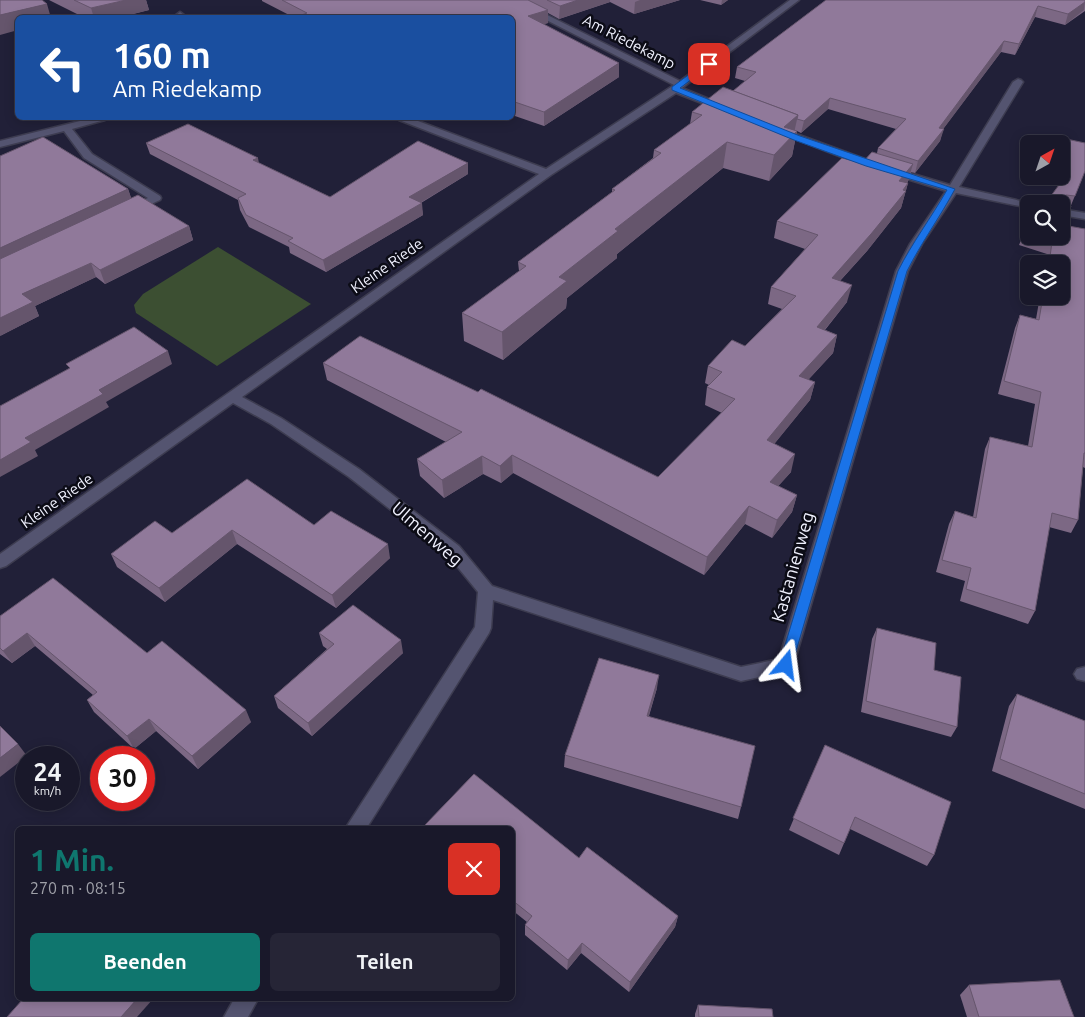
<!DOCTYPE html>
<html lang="de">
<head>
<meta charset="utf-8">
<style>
  body { margin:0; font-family:Ubuntu,sans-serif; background:#262536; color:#f1f3f6; height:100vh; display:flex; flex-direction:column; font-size:19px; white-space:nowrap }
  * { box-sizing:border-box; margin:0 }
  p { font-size:16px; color:#9fa0a8 }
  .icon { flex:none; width:28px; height:28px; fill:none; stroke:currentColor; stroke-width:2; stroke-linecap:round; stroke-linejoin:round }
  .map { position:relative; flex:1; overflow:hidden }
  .side { position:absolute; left:15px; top:826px; width:500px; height:175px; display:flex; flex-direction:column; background:#19182a; border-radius:8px; box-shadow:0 2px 12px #0003,0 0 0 1px #373747 }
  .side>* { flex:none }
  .banner { position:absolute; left:15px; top:15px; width:500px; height:105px; border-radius:8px; box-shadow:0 2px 12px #0003,0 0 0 1px #373747; background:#1a4fa0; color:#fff; overflow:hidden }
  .needle { width:32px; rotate:40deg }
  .buttons { position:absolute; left:1020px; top:135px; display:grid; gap:10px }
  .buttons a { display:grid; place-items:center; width:50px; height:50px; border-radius:8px; background:#19182a; box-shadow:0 2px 12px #0003,0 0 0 1px #373747; font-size:25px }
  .speed { position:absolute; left:15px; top:746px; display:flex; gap:10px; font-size:25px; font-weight:700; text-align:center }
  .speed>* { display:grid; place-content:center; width:65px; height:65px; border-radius:50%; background:#19182a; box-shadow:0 2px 12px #0003,0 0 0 1px #373747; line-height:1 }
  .speed small { font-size:12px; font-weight:400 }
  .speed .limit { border:8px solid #d22; background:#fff; color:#111 }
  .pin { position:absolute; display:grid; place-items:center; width:42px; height:42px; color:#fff; margin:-21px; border-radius:10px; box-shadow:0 2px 8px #0006 }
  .me { position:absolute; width:55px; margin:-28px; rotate:16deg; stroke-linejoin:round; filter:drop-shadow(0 0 4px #0008) }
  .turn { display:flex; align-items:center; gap:18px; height:105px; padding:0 15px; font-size:22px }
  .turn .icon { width:65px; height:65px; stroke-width:2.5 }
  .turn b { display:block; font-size:35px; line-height:42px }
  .round { display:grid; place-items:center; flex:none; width:52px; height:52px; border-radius:8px; background:#262536 }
  .summary { display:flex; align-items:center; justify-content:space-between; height:85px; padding:0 15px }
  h1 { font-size:30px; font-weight:600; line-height:38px; color:#0f766e }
  .primary-button { display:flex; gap:10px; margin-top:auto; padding:10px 15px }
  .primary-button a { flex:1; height:58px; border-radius:8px; background:#0f766e; color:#fff; font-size:20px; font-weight:600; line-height:58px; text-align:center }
  .primary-button a+a { background:#262536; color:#f1f3f6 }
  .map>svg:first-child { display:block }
  .green { fill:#3c4f32 }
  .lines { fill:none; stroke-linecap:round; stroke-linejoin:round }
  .street-casing { stroke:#3d3c50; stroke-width:3 }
  .street { fill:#545470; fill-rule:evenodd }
  .wall { fill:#7c6884 }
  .shaded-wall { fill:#65556c }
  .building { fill:#90799a; stroke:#65556c }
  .route { fill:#1a73e8; stroke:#114b97 }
  .labels { text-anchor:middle; stroke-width:5; stroke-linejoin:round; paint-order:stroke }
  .far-street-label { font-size:15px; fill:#f0f1fe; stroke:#0c0c16 }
  .street-label { font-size:18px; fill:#f0f1fe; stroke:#0c0c16 }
</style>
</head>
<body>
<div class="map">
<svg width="1085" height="1017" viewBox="0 0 1085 1017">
  <rect width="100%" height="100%" fill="#212038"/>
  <path class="green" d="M218,247L311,304L217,366L136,313L134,305L143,294Z"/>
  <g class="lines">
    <g class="street-casing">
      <g id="street">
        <path d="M507,0H517L680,81L790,0H799L682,88L726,106V110H720L676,93L551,175L242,397L281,418L359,469L459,546L492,586L741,667L779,659L896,271L910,244L946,191L865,166L772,130L777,127L780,128L873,162L950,185L1013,82L1018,79L1021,80L1023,82L959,187L1034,204H1029V208L956,193L922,244L908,271L792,670L741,681L493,600L491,628L489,633L366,829H345L475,627L478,592L447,554L349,477L271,424L233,403L6,566L0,568V554L539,174L399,120L397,118H410L546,169L674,85Z"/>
        <path d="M180,12L188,18H178L176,15Z"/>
        <path d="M92,118H107L105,120L72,129L92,154L160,196L161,198L160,200L136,211H128L127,209L128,207L148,198L84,158L64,131L0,147V141Z"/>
        <path d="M1061,209L1085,213V219L1061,215Z"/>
        <path d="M1085,667V681L1077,679L1074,674L1077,669Z"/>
        <path d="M234,999H258L248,1017H224Z"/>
      </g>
    </g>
    <use href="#street" class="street"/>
  </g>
  <g class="wall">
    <path d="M49,0H146L149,10L117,18H85Z"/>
    <path d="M262,0H680L634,14L610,2L559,19L548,13V23L544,24L619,77L544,126L512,115V18L293,17L262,1Z"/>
    <path d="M700,0H728L721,5Z"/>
    <path d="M826,0H1085V11L1065,25L1035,17L1015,55L1001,52L943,129L940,141L915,173L911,172L908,181L907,183H908L901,208L867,251L840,281L847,302L825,330L837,335L833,353L808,380L815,382L810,400L774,444L791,472L778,486L797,495L792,512L772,538L745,524L704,575L513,473L501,483L483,474L444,498L420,476L417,459L446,442L327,380L323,363L658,477L722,413L705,405L707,387L709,385L705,383L708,366L745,346L782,309L768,304L771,287L805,249L774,238L777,221L877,153L878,148L896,129L828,109L801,133L797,131L792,156L769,181L723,168L617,254V258L567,298L566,308L503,360L464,341L462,313L519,271L518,262L612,192V189L653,158L654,150L690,124L692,112L733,91L745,81L735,78L737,67Z"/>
    <path d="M146,143L259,163L330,197L468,174L421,203L423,215L326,272L290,253L289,247L249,227L240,210L238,200L150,154Z"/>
    <path d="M1061,144L1085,171L1063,225L1085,229V468L1083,467L1078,520L1071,533L1049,527L1035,611L1028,624L960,601L965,581L936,572L949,524L955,511L973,517L985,449L990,437L1028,446L1035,404L998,394L1015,328L1020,315L1036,319L1040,296H1061V264H1046L1047,254L1019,245L1024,233L1029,226V236H1061L1059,185L1038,180L1039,176H1061Z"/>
    <path d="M128,189L131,198L189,226L193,240L105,284L96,277L35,306L39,316L0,336Z"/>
    <path d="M314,525L390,558L336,608L237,544L165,602L117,567L111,554L172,533Z"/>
    <path d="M0,616L147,653L251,722L198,769L156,731L134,749L94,712L87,700L93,695L35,646L12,663L0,654Z"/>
    <path d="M877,628L934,670L957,727L951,737L861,712L872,639Z"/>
    <path d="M319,633L403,653L312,736L278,708L274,696L327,649L323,646Z"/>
    <path d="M657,688L649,716L741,807L738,819L564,767L565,755Z"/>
    <path d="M1017,694L1085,721V809L992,771L1009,706Z"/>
    <path d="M825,745L934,855L927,866L850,829L839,855L789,830Z"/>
    <path d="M474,774L579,858L587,847L678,916L675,927L629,992L581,953L567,970L525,935V925L527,922L512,910V829H425V825Z"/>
    <path d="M969,985L1074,1017H967L960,995Z"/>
    <path d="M698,1005L773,1017H695V1014Z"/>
  </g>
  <g class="shaded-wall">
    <path d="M126,0H146L149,10L117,18H94L91,8Z"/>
    <path d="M578,0H610V2L559,19L560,6Z"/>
    <path d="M640,0H680L634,14L635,2Z"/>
    <path d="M722,0H728L721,5Z"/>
    <path d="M1085,2L1084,10L1065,25L1068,14Z"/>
    <path d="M47,4L51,18H18V30L0,35V15Z"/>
    <path d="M1038,6L1035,17L1015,55L1019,44Z"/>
    <path d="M548,10V23L528,29V16Z"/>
    <path d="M1004,41L1001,52L935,140L939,128Z"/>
    <path d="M619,63V77L544,126V112Z"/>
    <path d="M830,98L828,109L801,133L804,121Z"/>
    <path d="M798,115L794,133L797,131L792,156L769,181L774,155L784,127Z"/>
    <path d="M944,129L940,141L915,173L918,161Z"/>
    <path d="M727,142L723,168L617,254V258L567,298L566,308L503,360L502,332L559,277L615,229Z"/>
    <path d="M258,158L260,169L253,160Z"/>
    <path d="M468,163V174L410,209L409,197Z"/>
    <path d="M913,164L908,181L895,198L899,181Z"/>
    <path d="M908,183L901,208L867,251L827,295L832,278L903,190Z"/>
    <path d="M128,189L133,203L0,265V248Z"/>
    <path d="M422,203L423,215L326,272L323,260Z"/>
    <path d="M189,226L193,240L105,284L100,270Z"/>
    <path d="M91,263L96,277L35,306L39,316L0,336V318L22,294Z"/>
    <path d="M852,285L847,302L813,344L817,327Z"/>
    <path d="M837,335L833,353L795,394L799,376Z"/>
    <path d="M168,351L172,364L106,402L109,407L35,450L38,456L0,477V460L25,438L99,390Z"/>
    <path d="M815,382L810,400L763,458L767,440Z"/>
    <path d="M795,454L791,472L766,500L770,482Z"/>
    <path d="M512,455L513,473L501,483L500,466Z"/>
    <path d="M482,456L483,474L444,498L442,480Z"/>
    <path d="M797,495L792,512L772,538L777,520Z"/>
    <path d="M749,506L745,524L704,575L707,557Z"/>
    <path d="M232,530L237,544L165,602L159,588Z"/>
    <path d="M388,544L390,558L336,608L332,595Z"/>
    <path d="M27,633L35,646L12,663L3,651Z"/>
    <path d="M401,640L403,653L312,736L308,723Z"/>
    <path d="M659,675L657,688L645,728L647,716Z"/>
    <path d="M246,710L251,722L198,769L192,756Z"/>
    <path d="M149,719L156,731L134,749L127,736Z"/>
    <path d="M18,744L27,756L0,777V758Z"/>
    <path d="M678,916L675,927L629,992L630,982Z"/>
    <path d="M582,943L581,953L567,970L568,960Z"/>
    <path d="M137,999H153L137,1017H121Z"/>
  </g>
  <g class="building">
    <path d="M0,0H42L47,4L0,15Z"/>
    <path d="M74,0H126L91,8Z"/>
    <path d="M282,0H528L548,10L528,16L619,63L544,112L512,101V18H293L307,13Z"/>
    <path d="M547,0H578L560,6Z"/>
    <path d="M826,0H1085V2L1068,14L1038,6L1019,44L1004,41L939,128L944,129L918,161L878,148L906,119L830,98L804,121L797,119L798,115L733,91L756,72L737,67Z"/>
    <path d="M723,87L798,115L784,127L797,131L774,155L727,142L615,229L618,231L559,277L567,281L502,332L462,313L526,266L518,262L615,190L612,189L661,153L654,150L702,115L692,112Z"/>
    <path d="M188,124L258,158L253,160L330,197L418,141L468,163L409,197L422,203L323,260L288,241L293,238L246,215L238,198L246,194L146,143Z"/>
    <path d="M43,137L128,189L0,248V156Z"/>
    <path d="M1057,137L1085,143V171L1075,196L1066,195L1064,197L1065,204L1071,206L1063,225L1085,229V453H1084L1078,520L1052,513L1035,611L966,589L971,568L942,560L955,511L976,518L990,437L1032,447L1041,392L1004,381L1020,315L1039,320L1043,296H1061V264H1049L1052,242L1035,236H1061V204H1045L1067,174L1061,172V144H1054Z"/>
    <path d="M872,152L913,164L899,181L908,183L903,190L906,191L871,234L832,278L852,285L817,327L837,335L799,376L815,382L767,440L795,454L770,482L797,495L777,520L749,506L707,557L512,455L500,466L482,456L442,480L417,459L462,432L323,363L360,336L478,392L481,389L658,477L735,399L707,387L722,372L708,366L732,340L745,346L796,296L771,287L818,235L777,221L842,158L862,163Z"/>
    <path d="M138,195L189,226L100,270L91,263L22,294L33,302L0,318V259Z"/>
    <path d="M1029,226V234L1024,233Z"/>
    <path d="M134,327L168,351L99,390L103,394L25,438L31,442L0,460V406L70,368L66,364Z"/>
    <path d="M247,479L314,525L331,511L388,544L332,595L232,530L159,588L111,554L155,521L172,533Z"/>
    <path d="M53,578L147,653L162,641L246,710L192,756L149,719L127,736L87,700L97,692L27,633L3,651L0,648V616Z"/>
    <path d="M353,605L401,640L308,723L274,696L334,644L319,633Z"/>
    <path d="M877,628L936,643L934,670L961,677L957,727L866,701Z"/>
    <path d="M599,658L659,675L647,716L755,746L741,807L565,755Z"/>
    <path d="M1017,694L1085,721V794L1000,759Z"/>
    <path d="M0,726L18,744L0,758Z"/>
    <path d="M825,745L951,802L934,855L855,817L844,843L793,818Z"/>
    <path d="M474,774L579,858L587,847L678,916L630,982L582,943L568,960L525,925L532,916L512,900V829H429L425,825Z"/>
    <path d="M1060,980L1074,1017H979L969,985Z"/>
    <path d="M23,999H137L121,1017H7Z"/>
    <path d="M698,1005L772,1009L773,1017H699Z"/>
  </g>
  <path class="route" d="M706,62L712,64L680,88L800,136L955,189C940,217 921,243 907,271L792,665L790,668L786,670L781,668L779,665L898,271C912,243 931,218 947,190L866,166L794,140L672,90V87Z"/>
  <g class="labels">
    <g class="far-street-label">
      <text transform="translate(629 42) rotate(27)" y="5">Am Riedekamp</text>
      <text transform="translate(387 266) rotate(-35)" y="5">Kleine Riede</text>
      <text transform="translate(57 501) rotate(-35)" y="5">Kleine Riede</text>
    </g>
    <g class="street-label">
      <text transform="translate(427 534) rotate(41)" y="6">Ulmenweg</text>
      <text transform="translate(793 567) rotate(-74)" y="6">Kastanienweg</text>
    </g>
  </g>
</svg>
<div class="buttons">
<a><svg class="needle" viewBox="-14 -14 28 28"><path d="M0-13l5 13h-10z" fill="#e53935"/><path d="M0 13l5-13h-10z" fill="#9fa0a8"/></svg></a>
<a><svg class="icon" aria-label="search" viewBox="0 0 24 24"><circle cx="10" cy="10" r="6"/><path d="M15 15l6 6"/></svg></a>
<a><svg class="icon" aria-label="layers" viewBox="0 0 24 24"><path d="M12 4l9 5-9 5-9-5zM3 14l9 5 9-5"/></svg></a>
</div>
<div class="speed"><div>24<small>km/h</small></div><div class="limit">30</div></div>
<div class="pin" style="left:709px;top:64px;background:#d93025"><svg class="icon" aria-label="arrive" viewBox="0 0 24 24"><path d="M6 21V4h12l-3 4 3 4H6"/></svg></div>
<svg class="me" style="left:786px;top:665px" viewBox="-20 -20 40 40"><path d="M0-17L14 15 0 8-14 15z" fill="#1a73e8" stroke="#fff" stroke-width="4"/></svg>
<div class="banner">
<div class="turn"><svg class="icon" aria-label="left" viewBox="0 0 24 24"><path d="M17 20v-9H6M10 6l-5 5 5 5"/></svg><div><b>160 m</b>Am Riedekamp</div></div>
</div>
<section class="side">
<div class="summary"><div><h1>1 Min.</h1><p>270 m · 08:15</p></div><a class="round" style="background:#d93025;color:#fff"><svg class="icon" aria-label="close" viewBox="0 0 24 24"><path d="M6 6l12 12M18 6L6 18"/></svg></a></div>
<div class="primary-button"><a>Beenden</a><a>Teilen</a></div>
</section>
</div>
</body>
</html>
